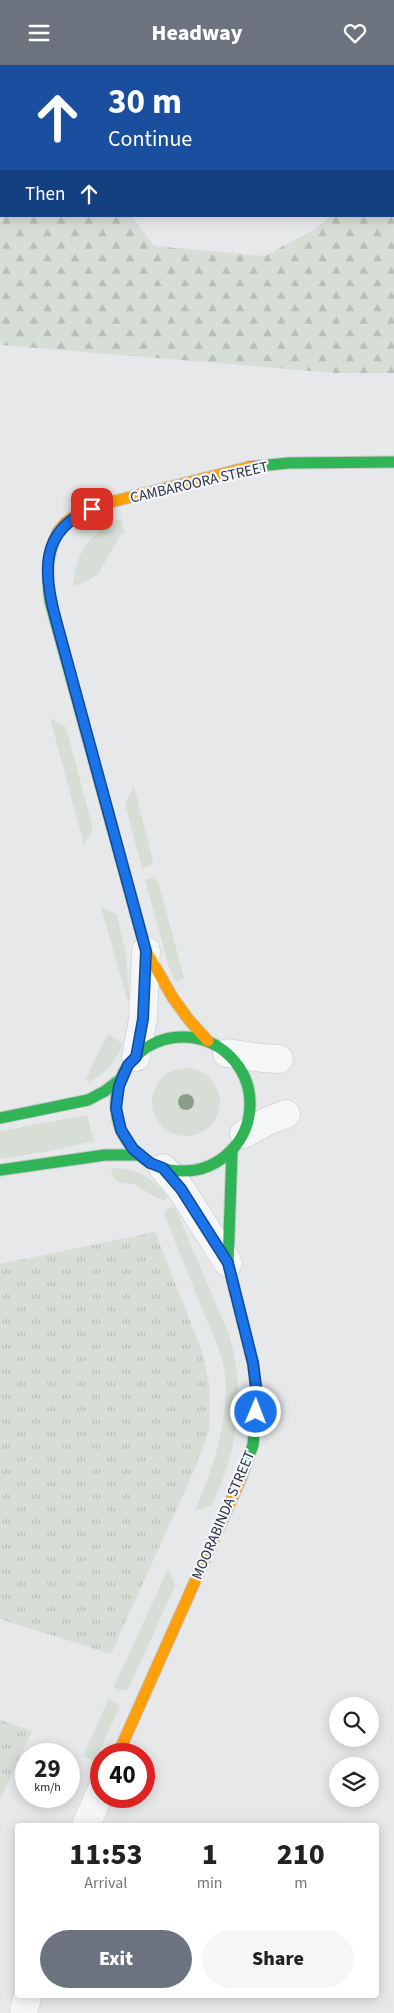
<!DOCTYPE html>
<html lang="en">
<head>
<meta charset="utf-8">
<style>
  body { margin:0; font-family:"Source Sans 3",sans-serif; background:#f6f6f6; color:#222; height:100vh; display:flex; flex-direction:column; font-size:19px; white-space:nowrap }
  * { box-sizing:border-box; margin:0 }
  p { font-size:16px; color:#767676 }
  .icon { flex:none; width:28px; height:28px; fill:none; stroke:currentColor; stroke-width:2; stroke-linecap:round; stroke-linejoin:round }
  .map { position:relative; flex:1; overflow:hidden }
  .details { position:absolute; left:15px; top:1758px; width:364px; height:175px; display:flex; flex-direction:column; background:#fff; border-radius:5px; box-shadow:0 2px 12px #0003 }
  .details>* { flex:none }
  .hud { position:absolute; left:0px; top:0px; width:395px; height:152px; box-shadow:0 2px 12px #0003; background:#1a4fa0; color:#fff; overflow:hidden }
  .tools { position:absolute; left:329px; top:1632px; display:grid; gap:10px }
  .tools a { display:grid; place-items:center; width:50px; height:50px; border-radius:50%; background:#fff; box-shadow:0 2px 12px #0003; font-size:25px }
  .speed { position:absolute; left:15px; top:1678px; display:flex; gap:10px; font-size:25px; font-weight:700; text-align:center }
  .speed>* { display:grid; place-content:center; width:65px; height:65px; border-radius:50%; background:#fff; box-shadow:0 2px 12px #0003; line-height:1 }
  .speed small { font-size:12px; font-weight:400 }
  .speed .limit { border:8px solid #d22; background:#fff; color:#111 }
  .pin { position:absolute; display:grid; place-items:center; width:42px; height:42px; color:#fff; margin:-21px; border-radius:10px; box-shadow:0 2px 8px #0006 }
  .me { position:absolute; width:55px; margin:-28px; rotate:1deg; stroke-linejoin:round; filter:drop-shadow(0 0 4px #0008) }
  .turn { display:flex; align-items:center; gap:18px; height:105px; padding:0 25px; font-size:22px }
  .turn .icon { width:65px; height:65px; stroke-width:2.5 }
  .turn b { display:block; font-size:35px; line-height:42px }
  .then { display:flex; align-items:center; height:48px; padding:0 25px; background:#0003; gap:10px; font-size:19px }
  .eta { display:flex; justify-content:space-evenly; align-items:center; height:85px; text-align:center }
  .eta b { font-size:30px; font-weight:800; line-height:35px }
  .primary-button { display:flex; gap:10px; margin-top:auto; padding:10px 25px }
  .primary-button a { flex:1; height:58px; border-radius:30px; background:#6c737f; color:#fff; font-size:20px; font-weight:800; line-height:58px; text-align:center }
  .primary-button a+a { background:#f6f6f6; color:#222 }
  header { display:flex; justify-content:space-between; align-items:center; height:65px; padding:0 25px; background:#6c737f; color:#fff; font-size:22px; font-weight:800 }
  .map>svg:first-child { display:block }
  .grass { fill:url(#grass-tufts) }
  .forest { fill:url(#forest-firs) }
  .garden { fill:#d6ded6 }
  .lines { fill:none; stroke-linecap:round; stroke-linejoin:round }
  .street-casing { stroke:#c4c6c8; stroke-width:29 }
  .fast-casing { stroke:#c4c6c8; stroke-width:13 }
  .slow-casing { stroke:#c4c6c8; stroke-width:13 }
  .street { stroke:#f5f6f7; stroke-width:28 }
  .fast { stroke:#30b455; stroke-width:11 }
  .slow { stroke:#ff9f0a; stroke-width:11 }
  .tree { fill:#8a9e88 }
  .route-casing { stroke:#114b97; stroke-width:12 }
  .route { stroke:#1a73e8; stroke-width:9 }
  .labels { text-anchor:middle; stroke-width:4.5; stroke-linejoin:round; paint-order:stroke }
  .street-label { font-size:15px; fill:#2b3445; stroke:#f4f6f9 }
</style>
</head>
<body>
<header><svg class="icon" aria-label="menu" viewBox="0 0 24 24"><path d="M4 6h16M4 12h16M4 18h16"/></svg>Headway<svg class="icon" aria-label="heart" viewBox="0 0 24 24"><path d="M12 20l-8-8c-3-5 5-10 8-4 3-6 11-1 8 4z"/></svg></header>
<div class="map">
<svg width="394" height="1948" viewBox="0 0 394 1948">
  <defs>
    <pattern id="grass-tufts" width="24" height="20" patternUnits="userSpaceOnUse" patternTransform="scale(1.25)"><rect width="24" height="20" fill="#d6ded6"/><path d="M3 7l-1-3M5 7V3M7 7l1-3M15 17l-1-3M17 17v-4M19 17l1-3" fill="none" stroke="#b8bfb9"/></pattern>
    <pattern id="forest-firs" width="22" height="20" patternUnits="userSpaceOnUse" patternTransform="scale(1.25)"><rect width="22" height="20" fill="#d6ded6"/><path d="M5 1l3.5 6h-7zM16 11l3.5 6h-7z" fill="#b8bfb9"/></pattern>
  </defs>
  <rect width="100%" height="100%" fill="#e6e8ea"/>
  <g class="grass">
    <path d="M155,1167L202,1286L210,1323L209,1367L195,1403L111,1589L0,1554V1199Z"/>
    <path d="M0,1655L32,1666L0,1734Z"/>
  </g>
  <g class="forest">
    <path d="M0,0H87V1H1V54Z"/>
    <path d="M0,102L1,151H132L154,181L265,191L313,165L331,151H394V136V308H336L0,280Z"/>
  </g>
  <g class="garden">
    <path d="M121,453L125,468L121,469L98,509L88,516L73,521C76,486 90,468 121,453Z"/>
    <path d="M50,653L66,662L92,760V767L84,780Z"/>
    <path d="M134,721L153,796L150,801L142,803L125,739Z"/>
    <path d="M152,813L158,816L184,913L176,917L169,902L145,815Z"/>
    <path d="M101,841L117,850L126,890L130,937L127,935Z"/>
    <path d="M108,969L123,979C116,997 106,1007 89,1017L86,1013Z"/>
    <circle cx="186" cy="1037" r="34"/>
    <path d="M87,1050L94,1076L50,1086L0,1094V1066Z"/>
    <path d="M113,1103C140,1105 150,1111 168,1132L164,1135L157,1133L134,1119L118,1117L111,1109Z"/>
    <path d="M175,1142L229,1270C247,1332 238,1382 212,1440L195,1446C213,1402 229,1359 225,1310C223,1289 212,1268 204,1249C191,1216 178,1183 164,1150L167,1143Z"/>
    <path d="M168,1504L175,1521L128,1625H120L114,1622Z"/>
    <path d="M109,1633L120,1641L95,1696L83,1691Z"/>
  </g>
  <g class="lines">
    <g class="street-casing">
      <g id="street">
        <path d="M227,988L262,993L279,994"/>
        <path d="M136,992L143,954L146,886"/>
        <path d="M244,1069L268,1056L286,1049"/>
        <path d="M163,1103L181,1124L228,1198"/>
        <path d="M86,1760L101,1726"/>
        <path d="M24,1944L28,1930"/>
      </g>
    </g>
    <g class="fast-casing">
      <g id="fast">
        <path d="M249,402L289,398L394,397"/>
        <path d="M58,467C46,489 47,512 50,536L120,791"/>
        <circle cx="183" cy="1039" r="67"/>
        <path d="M0,1053L88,1035L105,1026L122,1013"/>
        <path d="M232,1087L228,1198L253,1298L257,1330L253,1380L241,1413"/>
        <path d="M0,1105L105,1090H140"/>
      </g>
    </g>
    <g class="slow-casing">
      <g id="slow">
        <path d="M58,467L65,458L73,452L103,439L249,402"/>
        <path d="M120,791L146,886L173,933L189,955L208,976"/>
        <path d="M118,1689L241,1413"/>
      </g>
    </g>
    <use href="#street" class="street"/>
    <use href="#fast" class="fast"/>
    <use href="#slow" class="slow"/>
  </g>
  <circle class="tree" cx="186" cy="1037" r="8"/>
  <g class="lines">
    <g class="route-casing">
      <path id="route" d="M92,444C39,465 43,508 56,555L146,886L143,954L136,992L128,1000L119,1021L116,1043L121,1065L133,1084L150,1098L163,1103L181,1124L228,1198L253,1298L257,1330L256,1347"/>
    </g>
    <use href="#route" class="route"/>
  </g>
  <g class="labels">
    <g class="street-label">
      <text transform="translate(199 417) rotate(-13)" y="5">CAMBAROORA STREET</text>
      <text transform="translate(223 1450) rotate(-67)" y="5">MOORABINDA STREET</text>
    </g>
  </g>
</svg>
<div class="tools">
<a><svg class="icon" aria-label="search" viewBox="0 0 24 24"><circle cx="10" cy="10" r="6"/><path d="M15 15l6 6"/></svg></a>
<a><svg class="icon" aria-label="layers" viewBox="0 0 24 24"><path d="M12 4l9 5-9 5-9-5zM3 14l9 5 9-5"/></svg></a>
</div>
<div class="speed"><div>29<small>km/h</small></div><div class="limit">40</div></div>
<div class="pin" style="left:92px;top:444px;background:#d93025"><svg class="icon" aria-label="arrive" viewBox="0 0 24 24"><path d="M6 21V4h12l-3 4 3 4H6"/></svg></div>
<svg class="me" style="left:256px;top:1347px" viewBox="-20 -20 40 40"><circle r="17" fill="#1a73e8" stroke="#fff" stroke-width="3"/><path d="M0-11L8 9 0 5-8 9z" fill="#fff"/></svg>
<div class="hud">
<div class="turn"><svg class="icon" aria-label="ahead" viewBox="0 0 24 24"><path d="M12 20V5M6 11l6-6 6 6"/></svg><div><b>30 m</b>Continue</div></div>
<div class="then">Then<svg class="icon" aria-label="ahead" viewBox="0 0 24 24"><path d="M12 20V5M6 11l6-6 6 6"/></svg></div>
</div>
<section class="details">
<div class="eta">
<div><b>11:53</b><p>Arrival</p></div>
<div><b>1</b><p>min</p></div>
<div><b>210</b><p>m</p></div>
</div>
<div class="primary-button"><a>Exit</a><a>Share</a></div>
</section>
</div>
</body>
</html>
